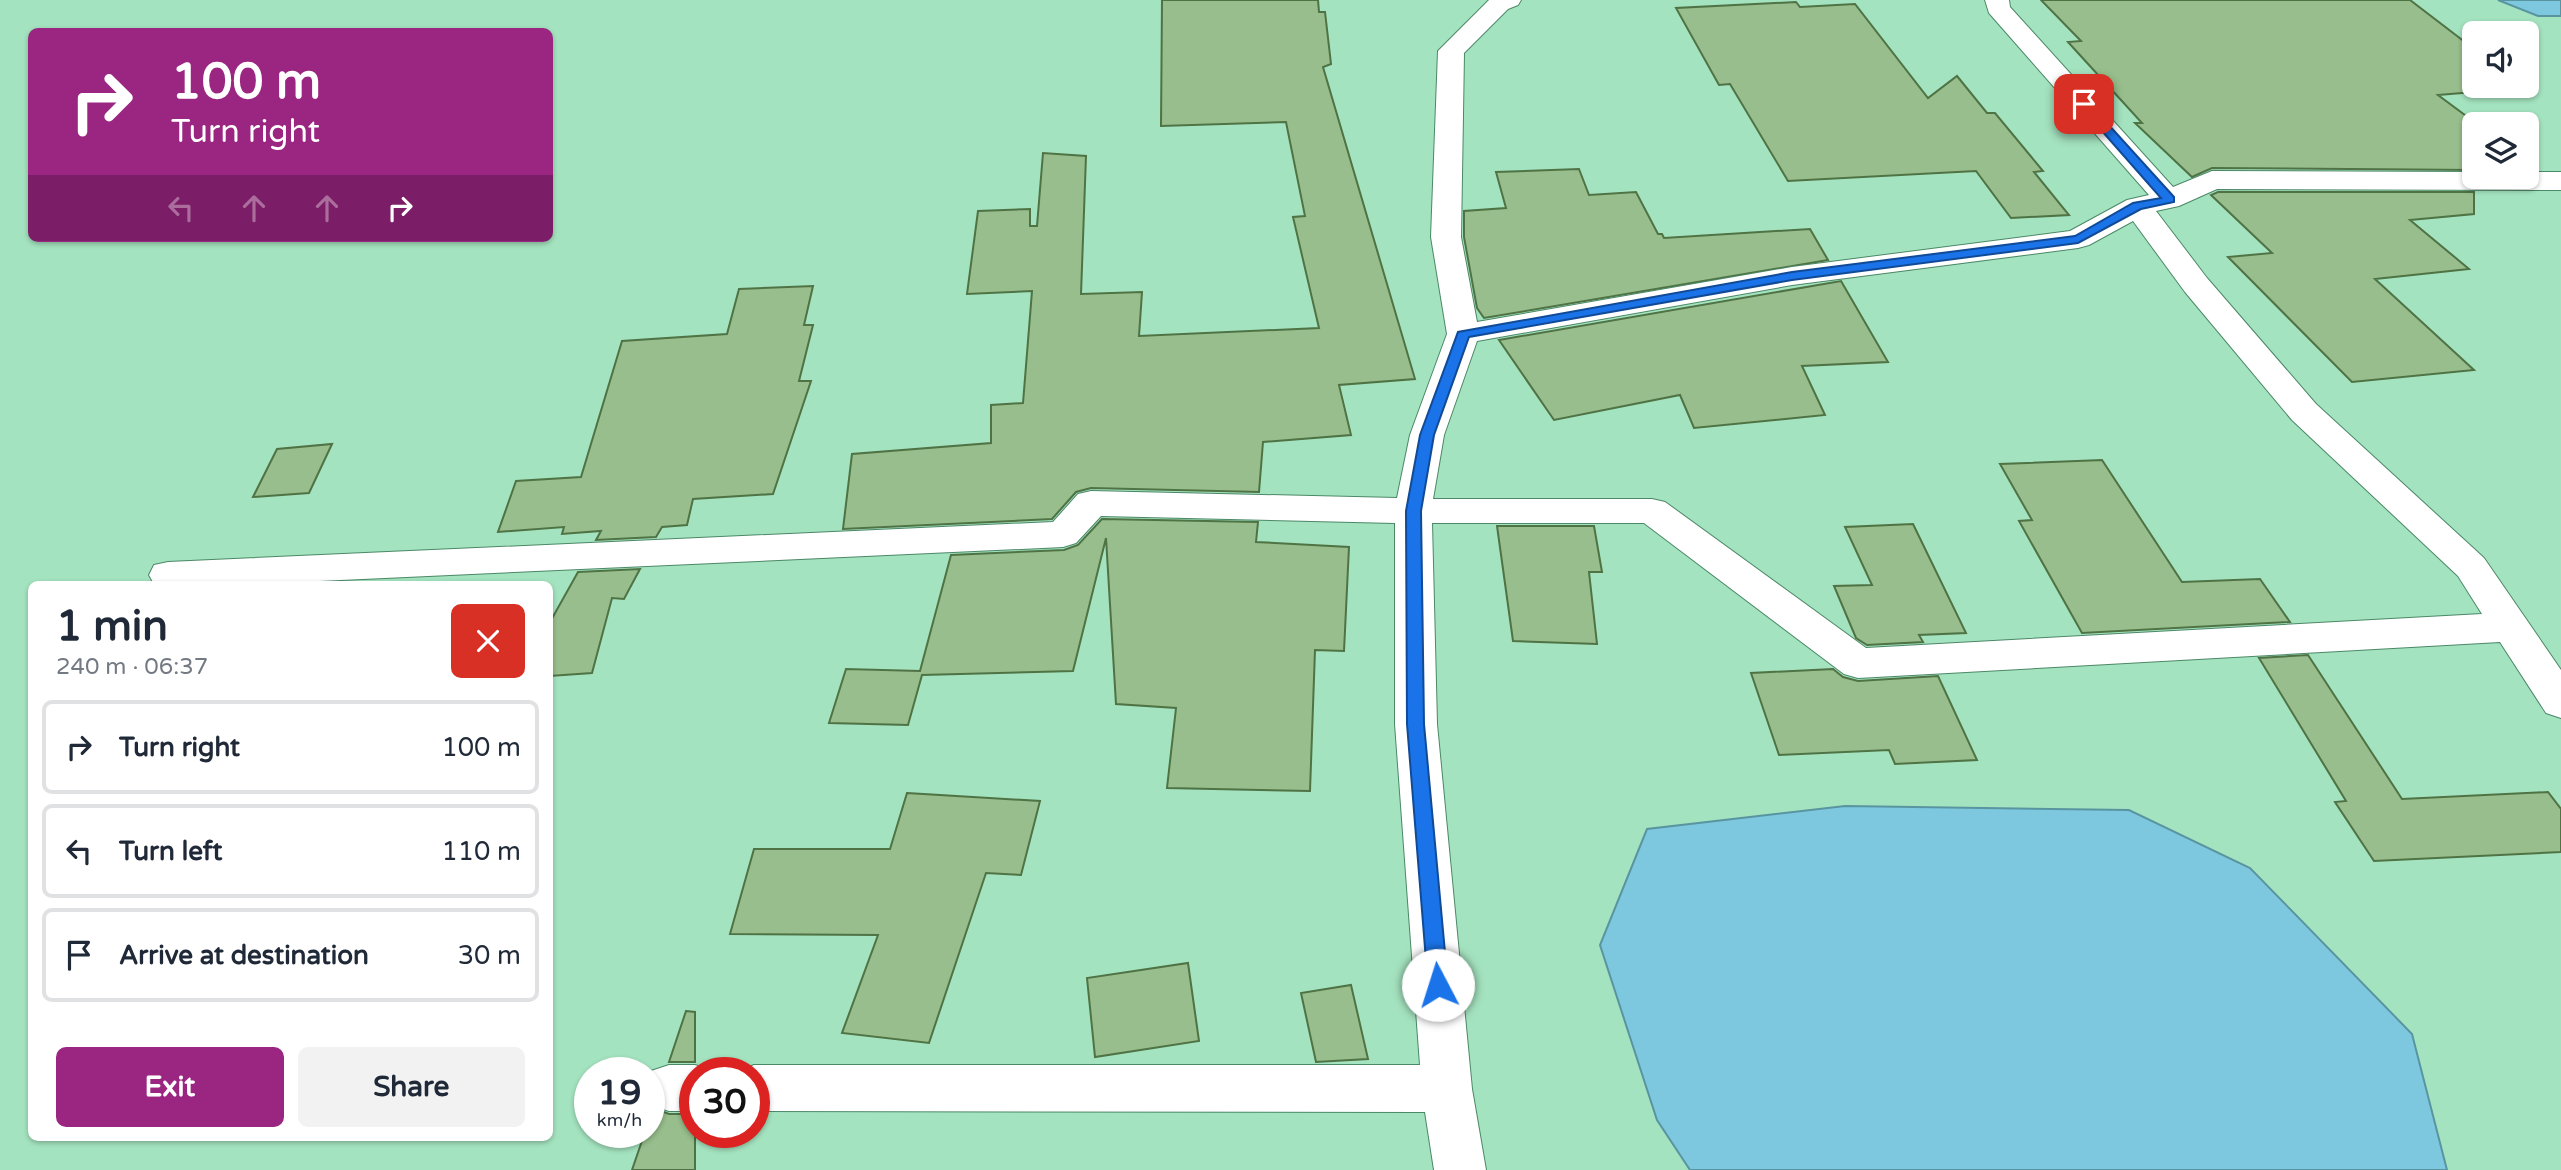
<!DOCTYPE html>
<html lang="en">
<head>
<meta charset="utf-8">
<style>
  body { margin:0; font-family:"Varela Round",sans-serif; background:#f2f2f3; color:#1f2937; height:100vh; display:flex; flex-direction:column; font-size:26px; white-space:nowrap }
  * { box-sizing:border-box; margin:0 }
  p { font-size:23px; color:#747a83 }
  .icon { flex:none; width:38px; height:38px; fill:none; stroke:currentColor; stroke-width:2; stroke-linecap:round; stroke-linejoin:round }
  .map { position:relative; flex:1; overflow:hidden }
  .side { position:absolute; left:28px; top:581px; width:525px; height:560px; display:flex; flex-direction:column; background:#fff; border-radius:10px; box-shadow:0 2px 5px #0004 }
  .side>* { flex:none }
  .hud { position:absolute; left:28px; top:28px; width:525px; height:214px; border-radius:10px; box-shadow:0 2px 5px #0004; background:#9b2681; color:#fff; overflow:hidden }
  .buttons { position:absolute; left:2462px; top:21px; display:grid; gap:14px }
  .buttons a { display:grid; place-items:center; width:77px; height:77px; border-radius:10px; background:#fff; box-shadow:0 2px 5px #0004; font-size:35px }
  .speed { position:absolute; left:574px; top:1057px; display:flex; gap:14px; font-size:35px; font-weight:700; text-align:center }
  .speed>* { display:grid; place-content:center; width:91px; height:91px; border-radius:50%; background:#fff; box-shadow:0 2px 5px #0004; line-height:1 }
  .speed small { font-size:18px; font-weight:400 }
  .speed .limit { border:10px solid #d22; background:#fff; color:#111 }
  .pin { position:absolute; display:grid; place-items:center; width:60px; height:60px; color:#fff; margin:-30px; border-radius:14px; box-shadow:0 4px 10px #0006 }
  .me { position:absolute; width:77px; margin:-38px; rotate:355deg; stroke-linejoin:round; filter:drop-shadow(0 0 5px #0008) }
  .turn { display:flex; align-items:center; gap:24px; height:147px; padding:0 28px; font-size:32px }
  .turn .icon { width:91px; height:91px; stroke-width:2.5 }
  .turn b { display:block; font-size:49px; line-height:60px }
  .lanes { display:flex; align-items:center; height:66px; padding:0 28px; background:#0003; justify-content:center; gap:35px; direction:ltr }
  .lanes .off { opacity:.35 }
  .round { display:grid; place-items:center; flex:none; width:74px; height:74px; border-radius:10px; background:#f2f2f3 }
  .headline { display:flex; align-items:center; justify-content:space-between; height:119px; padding:0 28px }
  h1 { font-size:42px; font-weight:700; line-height:52px }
  .cta { display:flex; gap:14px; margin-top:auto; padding:14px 28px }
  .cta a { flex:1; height:80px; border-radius:10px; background:#9b2681; color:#fff; font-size:28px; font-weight:700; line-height:80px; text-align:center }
  .cta a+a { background:#f2f2f3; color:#1f2937 }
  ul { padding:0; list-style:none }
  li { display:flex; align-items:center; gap:21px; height:94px; margin:0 14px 10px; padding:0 14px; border:4px solid #e0e1e3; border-radius:10px }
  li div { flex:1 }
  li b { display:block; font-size:26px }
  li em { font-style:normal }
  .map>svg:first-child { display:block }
  .water { fill:#7dc8de; stroke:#5995a0; stroke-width:2 }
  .building { fill:#97be8c; stroke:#4f7345; stroke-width:2 }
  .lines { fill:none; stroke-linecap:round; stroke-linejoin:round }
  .street-casing { stroke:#4b8867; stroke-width:2 }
  .street { fill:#fff; fill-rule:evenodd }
  .route { fill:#1a73e8; stroke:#114b97; stroke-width:2 }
</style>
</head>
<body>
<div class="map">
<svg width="2561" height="1170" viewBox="0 0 2561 1170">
  <rect width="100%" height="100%" fill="#a4e3bf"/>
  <g class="water">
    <path d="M2498,0H2561V16H2538Z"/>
    <path d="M1845,806L2129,810L2250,868L2412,1034L2447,1170H1690L1657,1120L1600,945L1647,829Z"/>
  </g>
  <g class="building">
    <path d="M1162,0H1318L1319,12H1325L1331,64L1323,67L1415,379L1339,385L1351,435L1263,442L1259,492L1091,488L1076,492L1052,519L843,529L852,454L991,443V405L1023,403L1032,291L967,294L978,211L1030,209V226H1037L1043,153L1086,156L1081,294L1142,292L1139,336L1319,328L1293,217L1305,216L1286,122L1161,126Z"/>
    <path d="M2041,0H2410L2474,49V92L2438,95L2477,124H2474V170L2212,168L2192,177L2135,123H2142L2068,42L2081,41Z"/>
    <path d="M1796,2L1800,7L1855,4L1928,98L1957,76L1987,113H1995L2043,171L2034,172L2069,215L2011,218L1976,171L1788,181L1730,84L1719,85L1676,8Z"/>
    <path d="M1579,169L1589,195L1636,192L1658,234H1662L1664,238L1810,229L1828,260L1484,318L1477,308L1464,237V211L1506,208L1496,172Z"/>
    <path d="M2218,192H2474V214L2410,220L2469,269L2375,279L2474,370L2352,382L2228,257L2272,253L2211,195Z"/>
    <path d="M1841,281L1888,362L1802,366L1825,415L1694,428L1680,395L1554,420L1499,340Z"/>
    <path d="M813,286L804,325H813L799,381H811L773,494L693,499L687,525L662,527L656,537L596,540L601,531L562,534L564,527L498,532L516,481L581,477L622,341L727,334L739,289Z"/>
    <path d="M332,444L309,493L253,497L277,449Z"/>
    <path d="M2102,460L2182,582L2260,579L2290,622L2082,633L2019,521L2032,520L2000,464Z"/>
    <path d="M1102,519L1258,522L1256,542L1349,547L1344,651L1315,650L1310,791L1167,788L1176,708L1116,704L1106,538L1073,671L922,675L908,725L829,723L846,669L920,671L951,555L1064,550L1078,545Z"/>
    <path d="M1913,524L1966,633L1919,635L1923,642L1867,645L1856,638L1834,586L1872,585L1845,527Z"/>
    <path d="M1497,526H1594L1602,572H1589L1597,644L1513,641Z"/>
    <path d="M640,569L624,599L612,598L592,673L550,676V622L578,572Z"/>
    <path d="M2308,655L2402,799L2548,792L2561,809V852L2374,861L2335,802L2346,801L2259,658Z"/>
    <path d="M1833,669L1843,677L1858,681L1938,676L1977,760L1895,764L1889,750L1779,755L1751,673Z"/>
    <path d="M907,793L1040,801L1021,875L986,873L929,1043L842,1033L878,935L730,934L754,849H890Z"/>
    <path d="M1188,963L1199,1041L1095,1057L1087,978Z"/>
    <path d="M1351,985L1368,1059L1316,1062L1301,993Z"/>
    <path d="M686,1011L695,1012V1062H669Z"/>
    <path d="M653,1108L669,1114H695V1170H632L645,1132H649Z"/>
  </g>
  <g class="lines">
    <g class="street-casing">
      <g id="street">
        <path d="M1489,0H1521L1518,5L1508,9L1464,53L1461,237L1477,322L1792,267L2070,231L2127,200L2149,195L1989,13L1985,0H2009L2010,7L2173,187L2212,171L2474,172V177H2527V172H2561V190L2217,189L2179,206L2156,211L2207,278L2316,404L2484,558L2561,670V718L2546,713L2500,642L1858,678L1844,674L1644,523H1432L1437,724L1472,1089L1486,1170H1434L1425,1112L754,1111V1073H736L754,1065H1420L1395,724V523L1101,516L1076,543L1063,547L253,584H154L149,575L154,565L168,562L1053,522L1078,494L1091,491L1397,498L1410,435L1447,334L1431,237L1438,51ZM2133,221L2185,292L2292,420L2458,576L2482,614L1866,648L1665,502L1652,499H1433L1444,435L1477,341L1792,285L2078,248L2089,245Z"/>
        <path d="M669,1065H695L713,1071L695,1073V1111H669L651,1105V1071Z"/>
      </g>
    </g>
    <use href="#street" class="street"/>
  </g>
  <path class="route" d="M2080,102H2088L2174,197V202L2141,209L2078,243L1792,280L1469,337L1434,435L1421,511L1424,724L1448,985L1445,991L1438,993L1431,991L1428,985L1407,724L1406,511L1420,435L1458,332L1792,272L2075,236L2133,203L2161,198L2080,106Z"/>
</svg>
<div class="buttons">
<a><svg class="icon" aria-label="sound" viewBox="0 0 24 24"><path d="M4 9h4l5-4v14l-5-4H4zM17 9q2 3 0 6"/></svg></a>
<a><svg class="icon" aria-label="layers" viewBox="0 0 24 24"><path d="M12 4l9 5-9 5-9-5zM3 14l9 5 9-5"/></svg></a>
</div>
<div class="speed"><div>19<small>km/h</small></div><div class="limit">30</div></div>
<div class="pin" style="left:2084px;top:104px;background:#d93025"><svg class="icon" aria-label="arrive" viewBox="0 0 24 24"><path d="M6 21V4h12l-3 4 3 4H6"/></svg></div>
<svg class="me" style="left:1438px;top:985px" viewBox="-20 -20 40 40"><circle r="19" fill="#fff"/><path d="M0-13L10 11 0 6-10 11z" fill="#1a73e8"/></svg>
<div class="hud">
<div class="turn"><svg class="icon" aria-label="right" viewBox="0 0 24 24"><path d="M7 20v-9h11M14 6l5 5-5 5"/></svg><div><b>100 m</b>Turn right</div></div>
<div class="lanes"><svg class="icon off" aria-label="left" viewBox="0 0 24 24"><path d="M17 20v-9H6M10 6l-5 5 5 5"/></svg><svg class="icon off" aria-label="ahead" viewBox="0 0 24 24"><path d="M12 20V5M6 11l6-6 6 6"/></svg><svg class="icon off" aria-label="ahead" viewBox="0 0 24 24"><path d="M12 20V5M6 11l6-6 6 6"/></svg><svg class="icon" aria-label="right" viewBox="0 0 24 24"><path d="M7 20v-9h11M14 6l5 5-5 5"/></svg></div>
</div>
<section class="side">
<div class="headline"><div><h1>1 min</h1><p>240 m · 06:37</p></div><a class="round" style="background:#d93025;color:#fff"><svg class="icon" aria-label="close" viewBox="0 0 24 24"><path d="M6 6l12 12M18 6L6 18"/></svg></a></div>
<ul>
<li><svg class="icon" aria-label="right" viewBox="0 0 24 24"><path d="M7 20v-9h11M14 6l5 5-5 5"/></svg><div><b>Turn right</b></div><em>100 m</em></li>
<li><svg class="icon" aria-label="left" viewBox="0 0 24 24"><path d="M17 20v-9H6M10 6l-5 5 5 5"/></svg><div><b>Turn left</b></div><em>110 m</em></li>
<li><svg class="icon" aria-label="arrive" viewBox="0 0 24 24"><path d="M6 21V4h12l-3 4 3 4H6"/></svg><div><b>Arrive at destination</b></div><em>30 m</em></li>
</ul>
<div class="cta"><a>Exit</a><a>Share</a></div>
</section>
</div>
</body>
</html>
